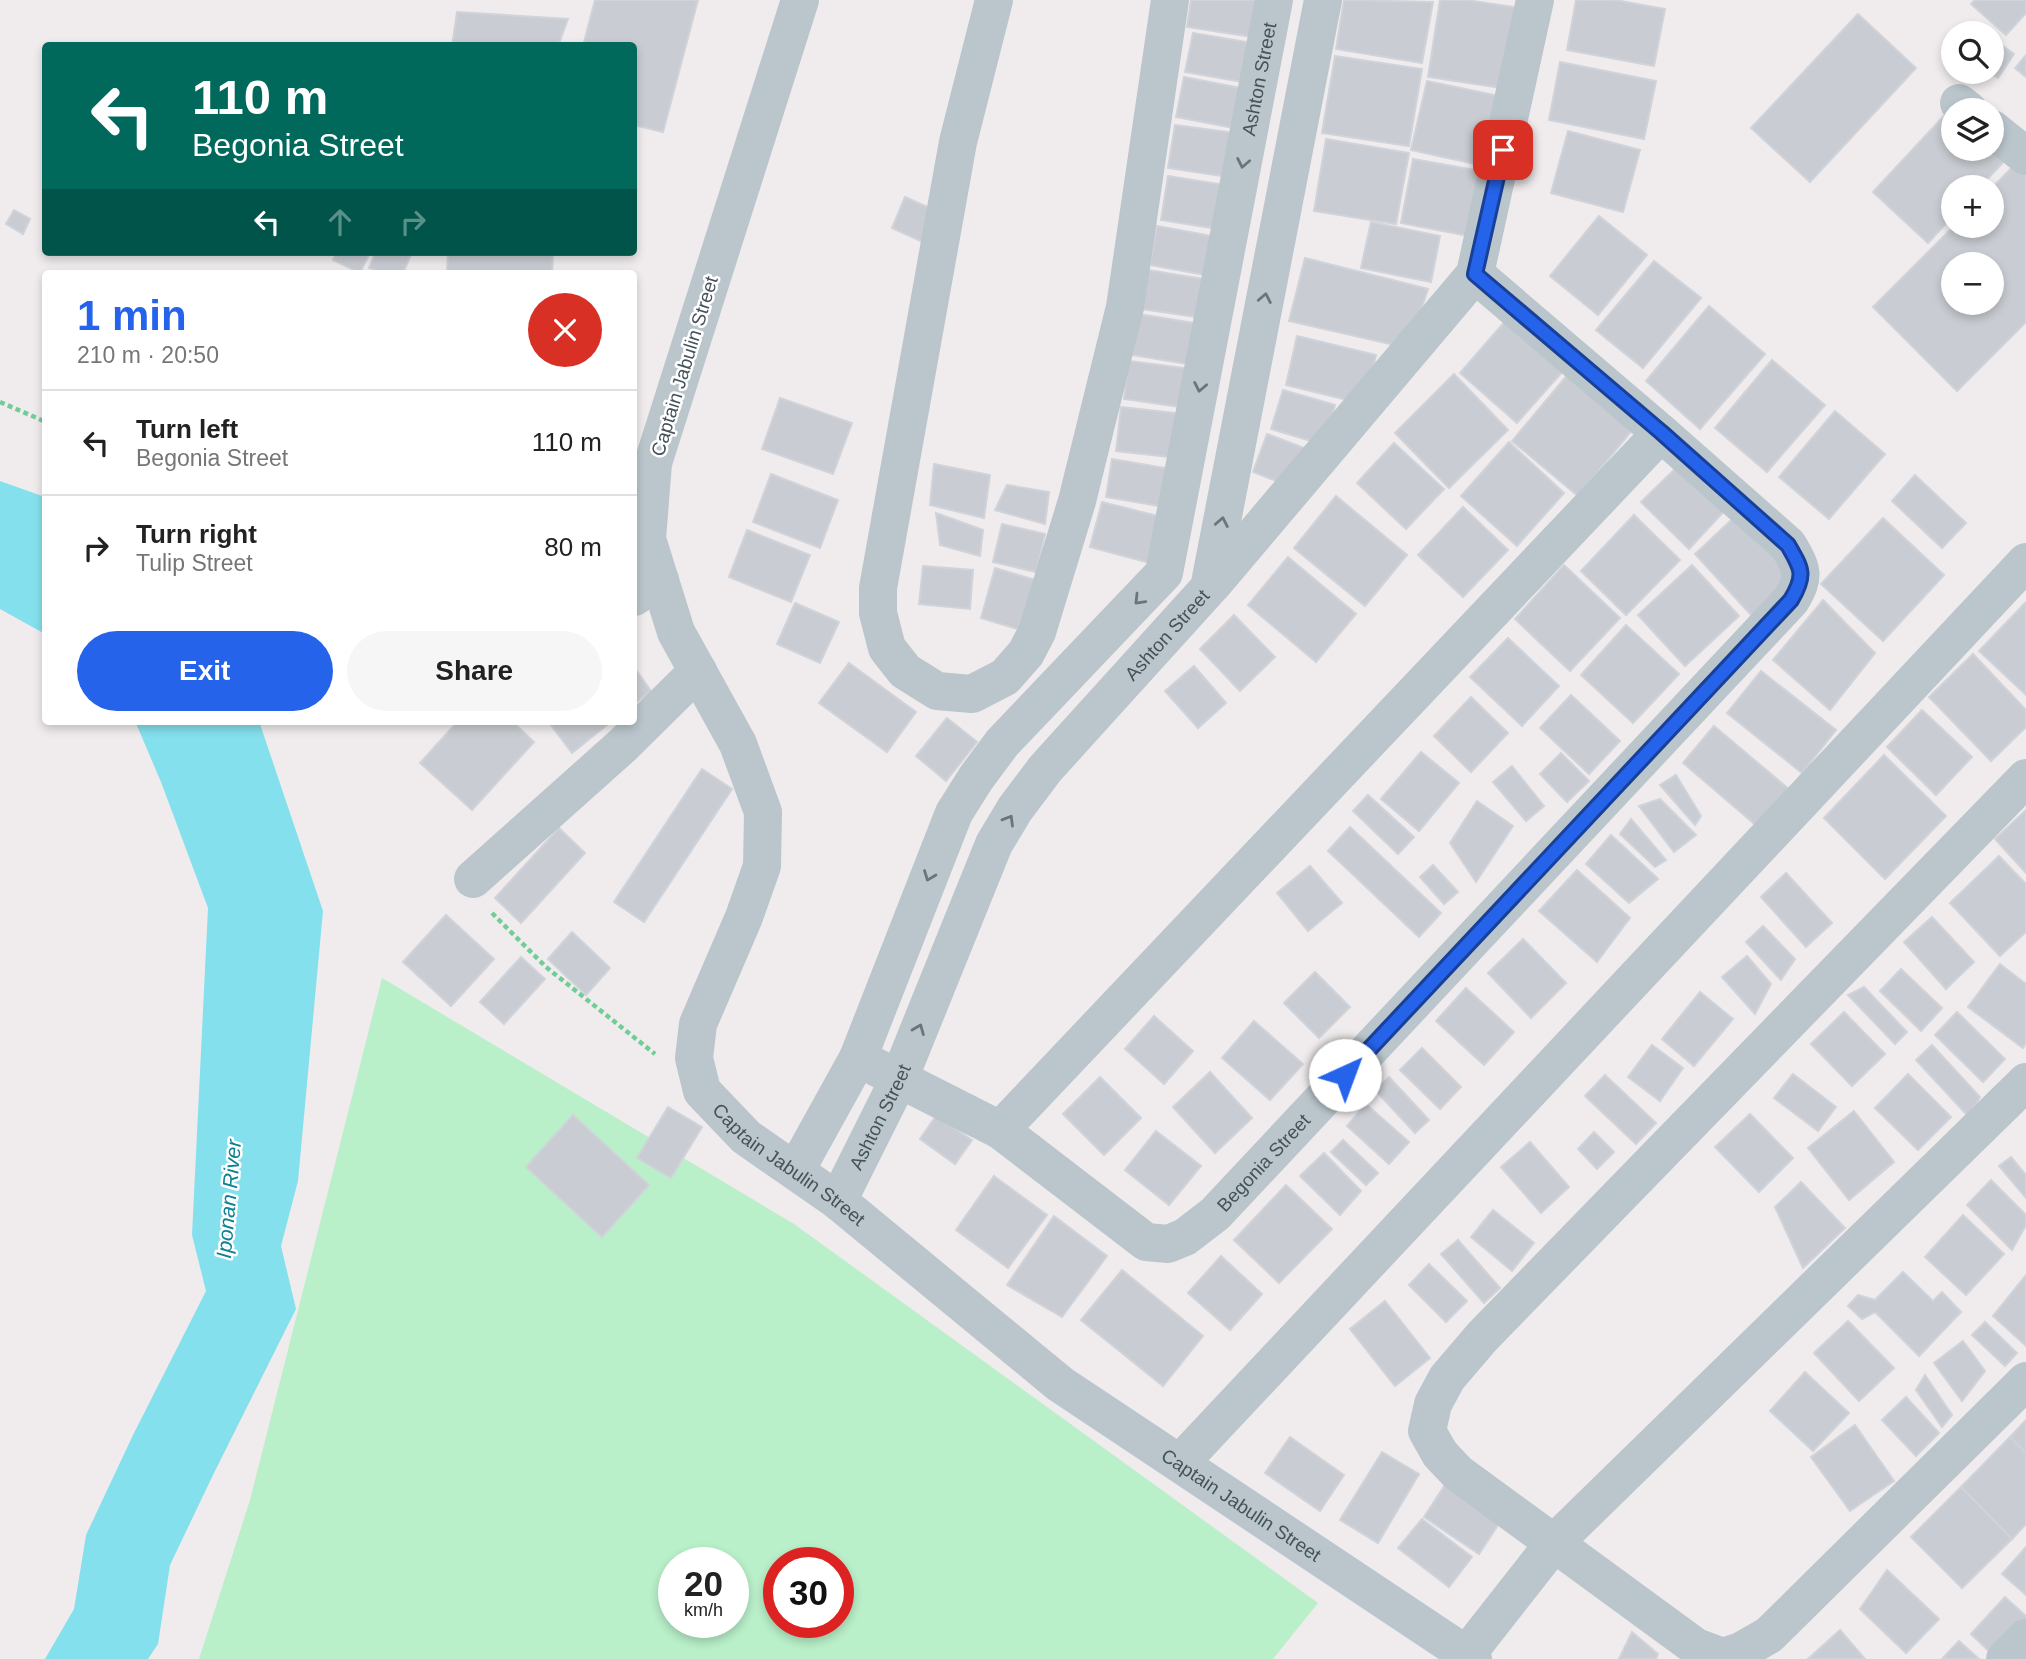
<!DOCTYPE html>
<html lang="en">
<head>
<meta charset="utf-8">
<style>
  body { margin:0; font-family:Helvetica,sans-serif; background:#f6f6f6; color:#222; height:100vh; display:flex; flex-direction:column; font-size:26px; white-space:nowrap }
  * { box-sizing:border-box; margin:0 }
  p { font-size:23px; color:#767676 }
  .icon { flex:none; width:38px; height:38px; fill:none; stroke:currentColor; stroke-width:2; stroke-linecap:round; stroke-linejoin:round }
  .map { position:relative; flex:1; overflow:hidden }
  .panel { position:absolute; left:42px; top:270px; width:595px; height:455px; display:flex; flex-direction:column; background:#fff; border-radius:7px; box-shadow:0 4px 10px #0003 }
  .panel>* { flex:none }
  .hud { position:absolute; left:42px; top:42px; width:595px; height:214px; border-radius:7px; box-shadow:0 4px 10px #0003; background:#00695c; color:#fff; overflow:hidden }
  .fabs { position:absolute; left:1941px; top:21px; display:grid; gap:14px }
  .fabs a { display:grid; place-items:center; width:63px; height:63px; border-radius:50%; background:#fff; box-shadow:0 4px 10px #0003; font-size:35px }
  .speed { position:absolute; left:658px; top:1547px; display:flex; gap:14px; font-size:35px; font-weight:700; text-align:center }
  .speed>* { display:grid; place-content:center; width:91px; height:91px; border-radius:50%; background:#fff; box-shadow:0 4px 10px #0003; line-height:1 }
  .speed small { font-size:18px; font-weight:400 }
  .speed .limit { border:10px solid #d22; background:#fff; color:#111 }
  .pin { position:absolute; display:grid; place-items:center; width:60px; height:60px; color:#fff; margin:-30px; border-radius:14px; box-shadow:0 4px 10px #0006 }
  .me { position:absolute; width:77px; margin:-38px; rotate:43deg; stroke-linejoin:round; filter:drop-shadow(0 0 5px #0008) }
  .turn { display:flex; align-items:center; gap:24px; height:147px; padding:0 35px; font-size:32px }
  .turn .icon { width:91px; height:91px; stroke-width:2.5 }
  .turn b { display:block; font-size:49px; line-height:60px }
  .lanes { display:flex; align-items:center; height:66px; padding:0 35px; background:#0003; justify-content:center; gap:35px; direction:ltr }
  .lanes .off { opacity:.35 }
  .round { display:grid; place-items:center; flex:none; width:74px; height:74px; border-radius:37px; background:#f6f6f6 }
  .headline { display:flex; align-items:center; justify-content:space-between; height:119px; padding:0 35px }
  h1 { font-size:42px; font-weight:800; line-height:52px; color:#2563eb }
  .action { display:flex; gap:14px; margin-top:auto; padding:14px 35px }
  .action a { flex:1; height:80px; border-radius:42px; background:#2563eb; color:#fff; font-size:28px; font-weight:800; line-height:80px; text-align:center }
  .action a+a { background:#f6f6f6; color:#222 }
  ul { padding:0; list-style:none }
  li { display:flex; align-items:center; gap:21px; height:105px; padding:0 35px; border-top:2px solid #e0e0e0 }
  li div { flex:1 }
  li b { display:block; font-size:26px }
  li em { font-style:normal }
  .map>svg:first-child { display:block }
  .green { fill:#b9efc9; fill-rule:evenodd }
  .water { fill:#85e0ed }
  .building { fill:#c9ccd2; stroke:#d0d3d9; stroke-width:2; fill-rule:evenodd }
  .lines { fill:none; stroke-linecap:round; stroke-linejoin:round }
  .path { stroke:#71cd97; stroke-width:4.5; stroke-dasharray:5 3.5; stroke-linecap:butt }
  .minor { stroke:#bac6cc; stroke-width:38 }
  .tertiary { stroke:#bac6cc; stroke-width:38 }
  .oneway { stroke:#68757c }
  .route-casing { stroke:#184099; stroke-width:18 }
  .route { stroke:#2563eb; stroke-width:12 }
  .labels { text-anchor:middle; stroke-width:5; stroke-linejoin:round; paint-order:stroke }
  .street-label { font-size:19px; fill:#45525a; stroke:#fff }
  .water-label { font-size:21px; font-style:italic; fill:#0b8191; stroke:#fff }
</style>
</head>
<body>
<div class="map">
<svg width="2026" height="1659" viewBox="0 0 2026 1659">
  <rect width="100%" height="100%" fill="#f0eced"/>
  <path class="green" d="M382,978L794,1224L1318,1603L1273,1659H199L250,1500ZM674,1563H733V1622H674ZM779,1563H838V1622H779Z"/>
  <g class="water">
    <path d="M0,481L45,497V634L0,609Z"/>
    <path d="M135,721H259L323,911L298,1181L281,1246L296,1309L213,1475L170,1565L158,1644L148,1659H45L74,1609L86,1535L134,1433L206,1291L192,1235L208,908L161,782Z"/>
  </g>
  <g class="building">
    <path d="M595,0H698L663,132L634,125V46H583Z"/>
    <path d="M1191,0H1258L1253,37L1187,27Z"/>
    <path d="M1344,0L1433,2L1422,63L1336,49Z"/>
    <path d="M1440,0H1466L1521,8L1509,89L1428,77Z"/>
    <path d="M1576,0H1615L1665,9L1654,66L1567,50Z"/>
    <path d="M1975,0H2026V13L2006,35L1971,4Z"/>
    <path d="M457,12L568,19L558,46H452Z"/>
    <path d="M1858,14L1916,68L1810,182L1751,128Z"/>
    <path d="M1193,33L1247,42L1243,82L1185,72Z"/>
    <path d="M1993,39L2014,54L1998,78L1987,72H1992Z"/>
    <path d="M2026,55V77L2015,68Z"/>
    <path d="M1335,56L1422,69L1409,146L1322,133Z"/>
    <path d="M1560,62L1656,81L1644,139L1549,120Z"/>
    <path d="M1184,77L1241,88L1234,128L1176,117Z"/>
    <path d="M1427,81L1504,97L1489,167L1411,150Z"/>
    <path d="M1954,105L1953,149H1992L2009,156L1980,187H1953V216L1928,243L1873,192Z"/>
    <path d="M1175,125L1236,133L1229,177L1168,168Z"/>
    <path d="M1568,131L1640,150L1623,212L1551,193Z"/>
    <path d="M1326,139L1409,153L1396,224L1314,211Z"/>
    <path d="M2022,157L2026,161V322L1957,391L1873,307L1954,226H1992V188ZM1953,264H1992V303H1953Z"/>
    <path d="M1413,159L1481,171L1469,236L1401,223Z"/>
    <path d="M1168,176L1225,185L1218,229L1161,220Z"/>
    <path d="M905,197L941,213L927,244L892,228Z"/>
    <path d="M14,210L30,219L23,234L6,224Z"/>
    <path d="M1599,216L1647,255L1598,315L1550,276Z"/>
    <path d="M1371,222L1440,236L1431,282L1361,268Z"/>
    <path d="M1157,226L1218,237L1211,276L1150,265Z"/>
    <path d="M337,252H370L360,273L333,260Z"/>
    <path d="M376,252H412L403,273H382L369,268Z"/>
    <path d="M448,252H553L552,273H447Z"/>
    <path d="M1305,258L1428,289L1408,348L1289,321Z"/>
    <path d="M1654,261L1701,298L1643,368L1596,330Z"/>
    <path d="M1148,270L1210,280L1204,318L1141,309Z"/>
    <path d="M1709,306L1765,354L1700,429L1646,381Z"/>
    <path d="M1514,311L1571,362L1517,423L1460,373Z"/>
    <path d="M1138,314L1201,324L1194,365L1132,355Z"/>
    <path d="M1297,336L1376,355L1368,390L1360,403L1286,385Z"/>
    <path d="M1772,360L1825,405L1767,472L1715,428Z"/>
    <path d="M1129,361L1192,369L1188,408L1124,399Z"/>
    <path d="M1569,373L1634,428L1578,496L1512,441Z"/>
    <path d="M1454,374L1508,430L1449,488L1395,433Z"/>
    <path d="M1283,390L1335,405L1324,445L1271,429Z"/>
    <path d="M780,398L852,423L833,474L762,449Z"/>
    <path d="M1121,407L1183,414L1178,458L1116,451Z"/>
    <path d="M1835,411L1885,454L1829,519L1779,477Z"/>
    <path d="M1267,434L1307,449L1292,487L1253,472Z"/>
    <path d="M1509,442L1564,493L1517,546L1461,496Z"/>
    <path d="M1394,443L1444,489L1406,529L1357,483Z"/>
    <path d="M1112,459L1171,469L1165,507L1106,497Z"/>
    <path d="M934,464L990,475L984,518L930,505Z"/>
    <path d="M1679,465L1729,506L1689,549L1641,502Z"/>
    <path d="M771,474L838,500L820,548L753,522Z"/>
    <path d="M1915,475L1966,523L1942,548L1892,501Z"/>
    <path d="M1007,485L1049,492L1045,524L995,510Z"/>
    <path d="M1336,496L1407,555L1365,606L1294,548Z"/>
    <path d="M1102,502L1162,517L1150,563L1090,547Z"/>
    <path d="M1463,507L1508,550L1463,597L1418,555Z"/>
    <path d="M1743,509L1801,571L1753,617L1695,554Z"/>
    <path d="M936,513L983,530L980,556L940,545Z"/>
    <path d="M1634,515L1680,560L1626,615L1581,571Z"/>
    <path d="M1883,518L1944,575L1883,641L1821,584Z"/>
    <path d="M1002,524L1045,534L1036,572L993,562Z"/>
    <path d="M747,530L810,555L791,602L729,577Z"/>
    <path d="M1288,557L1356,614L1316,662L1248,605Z"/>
    <path d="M1564,565L1620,618L1570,671L1515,619Z"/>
    <path d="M1692,565L1739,616L1685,666L1638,615Z"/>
    <path d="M923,566L973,570L970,609L919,604Z"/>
    <path d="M995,568L1042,582L1027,632L981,618Z"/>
    <path d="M1823,600L1875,653L1830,710L1773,660Z"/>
    <path d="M795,603L839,622L820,663L777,644Z"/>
    <path d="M2025,603L2026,605V695L1979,651Z"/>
    <path d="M1234,615L1275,657L1240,691L1200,649Z"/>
    <path d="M1626,625L1679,674L1633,723L1581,675Z"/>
    <path d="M1508,638L1559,686L1522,726L1470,677Z"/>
    <path d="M1973,654L2026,710V727L1991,761L1929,697Z"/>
    <path d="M849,663L916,712L887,752L819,703Z"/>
    <path d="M1194,666L1226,703L1198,728L1165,691Z"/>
    <path d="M634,667L651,691L634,704Z"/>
    <path d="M1761,671L1836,730L1802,773L1727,713Z"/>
    <path d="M1571,695L1620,741L1589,774L1540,728Z"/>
    <path d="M1471,697L1508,733L1471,772L1434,736Z"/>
    <path d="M1922,710L1972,757L1936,795L1887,747Z"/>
    <path d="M947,718L977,742L946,781L916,756Z"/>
    <path d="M458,721H512L534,742L472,810L420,763Z"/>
    <path d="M548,721H612L572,753Z"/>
    <path d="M1714,726L1790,790L1758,827L1683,763Z"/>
    <path d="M1421,752L1459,783L1419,831L1381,799Z"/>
    <path d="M1561,753L1589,781L1567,802L1540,774Z"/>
    <path d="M1884,755L1946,816L1885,879L1824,818Z"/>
    <path d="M1512,766L1544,806L1526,821L1493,782Z"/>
    <path d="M702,769L732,789L644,922L614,902Z"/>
    <path d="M1676,775L1701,816L1695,825L1660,785Z"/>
    <path d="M1368,795L1414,837L1398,854L1353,811Z"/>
    <path d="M1660,799L1696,835L1674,852L1639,806Z"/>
    <path d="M1477,801L1513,826L1476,882L1450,843Z"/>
    <path d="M2026,810V873L1995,839Z"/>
    <path d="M1631,819L1666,860L1655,867L1620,834Z"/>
    <path d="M1350,827L1441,913L1419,937L1328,851Z"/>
    <path d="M559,828L585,853L521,923L495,898Z"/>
    <path d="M1611,835L1658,879L1629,903L1586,864Z"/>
    <path d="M1999,856L2026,884V932L2000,956L1950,903Z"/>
    <path d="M1433,865L1458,892L1444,904L1420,877Z"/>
    <path d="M1310,866L1342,903L1308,931L1277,893Z"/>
    <path d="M1577,870L1630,918L1597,962L1539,911Z"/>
    <path d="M1786,873L1832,923L1806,947L1761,897Z"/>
    <path d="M446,915L494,959L451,1006L403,962Z"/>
    <path d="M1932,917L1974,962L1946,989L1904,942Z"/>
    <path d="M1763,926L1795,959L1781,980L1746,942Z"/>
    <path d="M572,932L610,968L586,995L548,959Z"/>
    <path d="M1523,939L1566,983L1531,1018L1488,973Z"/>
    <path d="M1747,956L1771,984L1755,1014L1722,977Z"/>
    <path d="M521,957L545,979L504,1024L480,1002Z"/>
    <path d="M2000,964L2026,984V1043L2023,1048L1968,1007Z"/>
    <path d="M1901,969L1942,1008L1921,1031L1880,991Z"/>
    <path d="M1315,972L1350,1007L1319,1038L1284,1003Z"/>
    <path d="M1864,987L1907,1032L1895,1044L1848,995Z"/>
    <path d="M1466,988L1514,1032L1484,1065L1436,1021Z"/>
    <path d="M1700,992L1733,1019L1694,1066L1662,1039Z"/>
    <path d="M1844,1012L1885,1054L1852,1086L1811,1044Z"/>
    <path d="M1957,1012L2005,1059L1983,1082L1935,1035Z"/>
    <path d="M1154,1016L1193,1051L1164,1084L1125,1049Z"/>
    <path d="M1254,1021L1303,1064L1270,1100L1222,1058Z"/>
    <path d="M1652,1045L1683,1068L1660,1101L1628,1077Z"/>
    <path d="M1932,1045L1980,1097L1968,1116L1916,1060Z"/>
    <path d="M1422,1048L1461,1087L1440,1109L1400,1070Z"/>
    <path d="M1210,1072L1252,1118L1215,1153L1173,1107Z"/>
    <path d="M1793,1074L1836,1107L1818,1131L1774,1098Z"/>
    <path d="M1908,1074L1951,1117L1918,1150L1875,1108Z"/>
    <path d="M1605,1075L1656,1123L1636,1144L1585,1096Z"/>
    <path d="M1100,1077L1141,1118L1104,1155L1063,1114Z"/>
    <path d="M1389,1077L1429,1120L1415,1133L1375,1090Z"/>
    <path d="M1366,1104L1409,1142L1389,1164L1347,1126Z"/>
    <path d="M668,1107L702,1127L671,1178L637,1158Z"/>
    <path d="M1854,1111L1894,1162L1849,1200L1808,1148Z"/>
    <path d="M1750,1114L1793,1158L1759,1192L1715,1147Z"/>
    <path d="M573,1115L649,1185L602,1237L526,1167Z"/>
    <path d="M936,1116L972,1140L955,1164L920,1139Z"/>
    <path d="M1156,1131L1201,1166L1169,1205L1125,1170Z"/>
    <path d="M1594,1132L1614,1152L1597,1169L1578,1149Z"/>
    <path d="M1343,1140L1378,1173L1366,1185L1331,1152Z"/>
    <path d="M1530,1142L1569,1187L1541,1213L1501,1167Z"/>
    <path d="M1324,1153L1361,1191L1340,1215L1300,1176Z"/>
    <path d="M2011,1157L2026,1175V1198L1999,1166Z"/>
    <path d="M994,1176L1047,1215L1008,1268L956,1230Z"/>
    <path d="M1991,1180L2026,1215V1225L2012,1250L1967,1205Z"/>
    <path d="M1801,1182L1845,1228L1803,1268L1775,1207Z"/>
    <path d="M1286,1185L1332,1229L1279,1283L1234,1240Z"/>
    <path d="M1493,1210L1534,1243L1512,1271L1471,1237Z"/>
    <path d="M1963,1215L2004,1254L1966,1295L1925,1257Z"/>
    <path d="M1054,1216L1107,1256L1062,1317L1007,1285Z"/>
    <path d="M1458,1240L1500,1288L1484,1303L1441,1254Z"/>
    <path d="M1221,1256L1262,1294L1230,1330L1188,1293Z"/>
    <path d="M1429,1264L1467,1301L1446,1322L1409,1285Z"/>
    <path d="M1122,1270L1203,1336L1163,1386L1081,1320Z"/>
    <path d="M1903,1272L1933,1301L1942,1292L1961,1312L1919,1356L1875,1312L1862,1319L1848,1306L1858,1295L1875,1300Z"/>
    <path d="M2026,1275V1346L1993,1316Z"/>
    <path d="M1385,1301L1430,1358L1395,1386L1350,1329Z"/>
    <path d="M1848,1321L1894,1368L1859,1401L1814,1353Z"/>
    <path d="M1985,1322L2017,1353L2005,1366L1972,1335Z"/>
    <path d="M1963,1341L1985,1371L1962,1401L1934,1363Z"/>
    <path d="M1805,1372L1849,1413L1813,1451L1770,1411Z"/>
    <path d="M1925,1375L1952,1415L1942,1427L1916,1390Z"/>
    <path d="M1906,1397L1939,1433L1916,1456L1882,1420Z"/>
    <path d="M2026,1420V1453L2010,1437Z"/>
    <path d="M1855,1425L1894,1481L1850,1511L1811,1457Z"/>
    <path d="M1290,1437L1344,1475L1320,1511L1265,1473Z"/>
    <path d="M2010,1437L2026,1453V1524L2012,1539L1961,1487Z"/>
    <path d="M1382,1452L1419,1474L1378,1543L1340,1520Z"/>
    <path d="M1445,1485L1500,1522L1479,1554L1424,1517Z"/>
    <path d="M1961,1487L2012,1539L1962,1588L1911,1537Z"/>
    <path d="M1422,1519L1472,1557L1449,1587L1398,1548Z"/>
    <path d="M2026,1547V1595L2002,1574Z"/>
    <path d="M1887,1570L1939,1619L1906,1653L1860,1609Z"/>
    <path d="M2005,1597L2026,1616V1627L1997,1659L1971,1634Z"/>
    <path d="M1840,1630L1865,1659H1808Z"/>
    <path d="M1632,1632L1658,1654L1656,1659H1619Z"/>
    <path d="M1959,1641L1979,1659H1942Z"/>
  </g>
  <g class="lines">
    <g class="path">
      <path d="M0,402L46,422"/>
      <path d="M492,913L546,967L655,1054"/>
    </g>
    <g class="minor">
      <path d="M994,0L958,142L878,588V613L887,648L905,671L937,691L972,694L1005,677L1026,653L1037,632L1077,501L1125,307L1170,0"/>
      <path d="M1959,103L1968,110"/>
      <path d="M1992,129L2026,156"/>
      <path d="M1212,585L1475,274L1535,0"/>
      <path d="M634,597L660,580"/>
      <path d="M2026,778L1482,1337L1447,1378L1433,1404L1427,1431L1440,1454L1458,1473L1696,1647L1723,1657L1741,1651L1769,1635L2026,1381"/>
      <path d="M473,879L622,746L698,671"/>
      <path id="s1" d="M858,1058L1000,1130L1146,1242L1168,1244L1185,1237L1215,1214L1791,600C1806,575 1802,569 1788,545L1661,433L1475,274"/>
      <path d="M1000,1130L1661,433"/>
      <path id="s2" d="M796,1170L858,1058L954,813L976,778L1002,743L1164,573L1274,0"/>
      <path id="s3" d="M838,1201L899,1079L994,844L1015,809L1045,769L1209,588L1323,0"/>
      <path d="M1180,1463L2026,562"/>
      <path d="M1467,1654L1554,1543L2026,1082"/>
      <path d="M2005,1659L2026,1638"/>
    </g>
    <path class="tertiary" id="s4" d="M800,0L653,463L647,539L676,632L738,744L763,812L762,866L744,917L698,1024L694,1058L702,1091L746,1137L838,1201L1060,1384L1473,1659"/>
  </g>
  <defs><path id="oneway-chevron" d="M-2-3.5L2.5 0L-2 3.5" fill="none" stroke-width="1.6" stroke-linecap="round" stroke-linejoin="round" transform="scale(1.75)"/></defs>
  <g class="oneway">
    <use href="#oneway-chevron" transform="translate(1243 163) rotate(101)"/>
    <use href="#oneway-chevron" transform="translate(1265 298) rotate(-79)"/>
    <use href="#oneway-chevron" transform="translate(1200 387) rotate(101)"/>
    <use href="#oneway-chevron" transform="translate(1222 522) rotate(-79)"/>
    <use href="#oneway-chevron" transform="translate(1139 600) rotate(134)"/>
    <use href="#oneway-chevron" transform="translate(1009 820) rotate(-59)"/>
    <use href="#oneway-chevron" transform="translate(929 876) rotate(111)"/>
    <use href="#oneway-chevron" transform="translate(919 1029) rotate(-68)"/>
  </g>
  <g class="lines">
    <g class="route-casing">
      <path id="route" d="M1345,1075L1791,600C1806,575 1802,569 1788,545L1661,432L1475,274L1503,150"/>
    </g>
    <use href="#route" class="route"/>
  </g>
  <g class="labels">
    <g class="street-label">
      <text dy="7" stroke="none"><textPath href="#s2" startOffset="1214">Ashton Street</textPath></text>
      <text transform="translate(684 366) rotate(-73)" y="7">Captain Jabulin Street</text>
      <text dy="7" stroke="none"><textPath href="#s3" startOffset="662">Ashton Street</textPath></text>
      <text dy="7" stroke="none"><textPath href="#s3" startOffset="94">Ashton Street</textPath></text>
      <text dy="7" stroke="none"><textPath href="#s4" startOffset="1267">Captain Jabulin Street</textPath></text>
      <text dy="7" stroke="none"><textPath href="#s1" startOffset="492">Begonia Street</textPath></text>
      <text dy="7" stroke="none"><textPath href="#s4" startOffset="1834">Captain Jabulin Street</textPath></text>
    </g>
    <g class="water-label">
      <text transform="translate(229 1199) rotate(-85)" y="7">Iponan River</text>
    </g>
  </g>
</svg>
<div class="fabs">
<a><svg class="icon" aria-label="search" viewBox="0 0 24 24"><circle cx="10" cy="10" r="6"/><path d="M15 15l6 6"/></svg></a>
<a><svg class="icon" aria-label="layers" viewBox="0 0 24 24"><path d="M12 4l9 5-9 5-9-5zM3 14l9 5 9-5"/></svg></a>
<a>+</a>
<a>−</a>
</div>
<div class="speed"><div>20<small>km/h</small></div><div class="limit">30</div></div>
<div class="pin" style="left:1503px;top:150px;background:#d93025"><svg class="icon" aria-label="arrive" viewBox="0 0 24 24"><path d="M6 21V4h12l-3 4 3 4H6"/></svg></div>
<svg class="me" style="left:1345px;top:1075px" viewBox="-20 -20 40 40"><circle r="19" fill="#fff"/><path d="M0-13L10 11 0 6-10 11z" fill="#2563eb"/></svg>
<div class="hud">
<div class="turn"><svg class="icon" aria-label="left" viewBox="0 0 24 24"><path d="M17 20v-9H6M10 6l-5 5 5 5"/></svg><div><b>110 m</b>Begonia Street</div></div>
<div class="lanes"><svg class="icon" aria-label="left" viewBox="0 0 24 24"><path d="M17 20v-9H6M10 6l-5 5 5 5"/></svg><svg class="icon off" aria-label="ahead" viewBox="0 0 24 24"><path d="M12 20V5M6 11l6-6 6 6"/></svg><svg class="icon off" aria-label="right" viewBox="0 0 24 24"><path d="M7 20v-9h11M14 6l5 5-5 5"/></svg></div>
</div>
<section class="panel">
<div class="headline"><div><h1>1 min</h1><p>210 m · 20:50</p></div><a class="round" style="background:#d93025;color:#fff"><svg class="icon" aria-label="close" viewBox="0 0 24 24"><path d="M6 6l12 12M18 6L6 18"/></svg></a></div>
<ul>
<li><svg class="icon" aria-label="left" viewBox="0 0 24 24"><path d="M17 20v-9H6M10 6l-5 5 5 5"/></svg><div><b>Turn left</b><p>Begonia Street</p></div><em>110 m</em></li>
<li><svg class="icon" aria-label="right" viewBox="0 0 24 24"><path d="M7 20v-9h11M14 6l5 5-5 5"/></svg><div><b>Turn right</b><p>Tulip Street</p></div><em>80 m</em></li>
</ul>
<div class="action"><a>Exit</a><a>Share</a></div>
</section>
</div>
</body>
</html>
